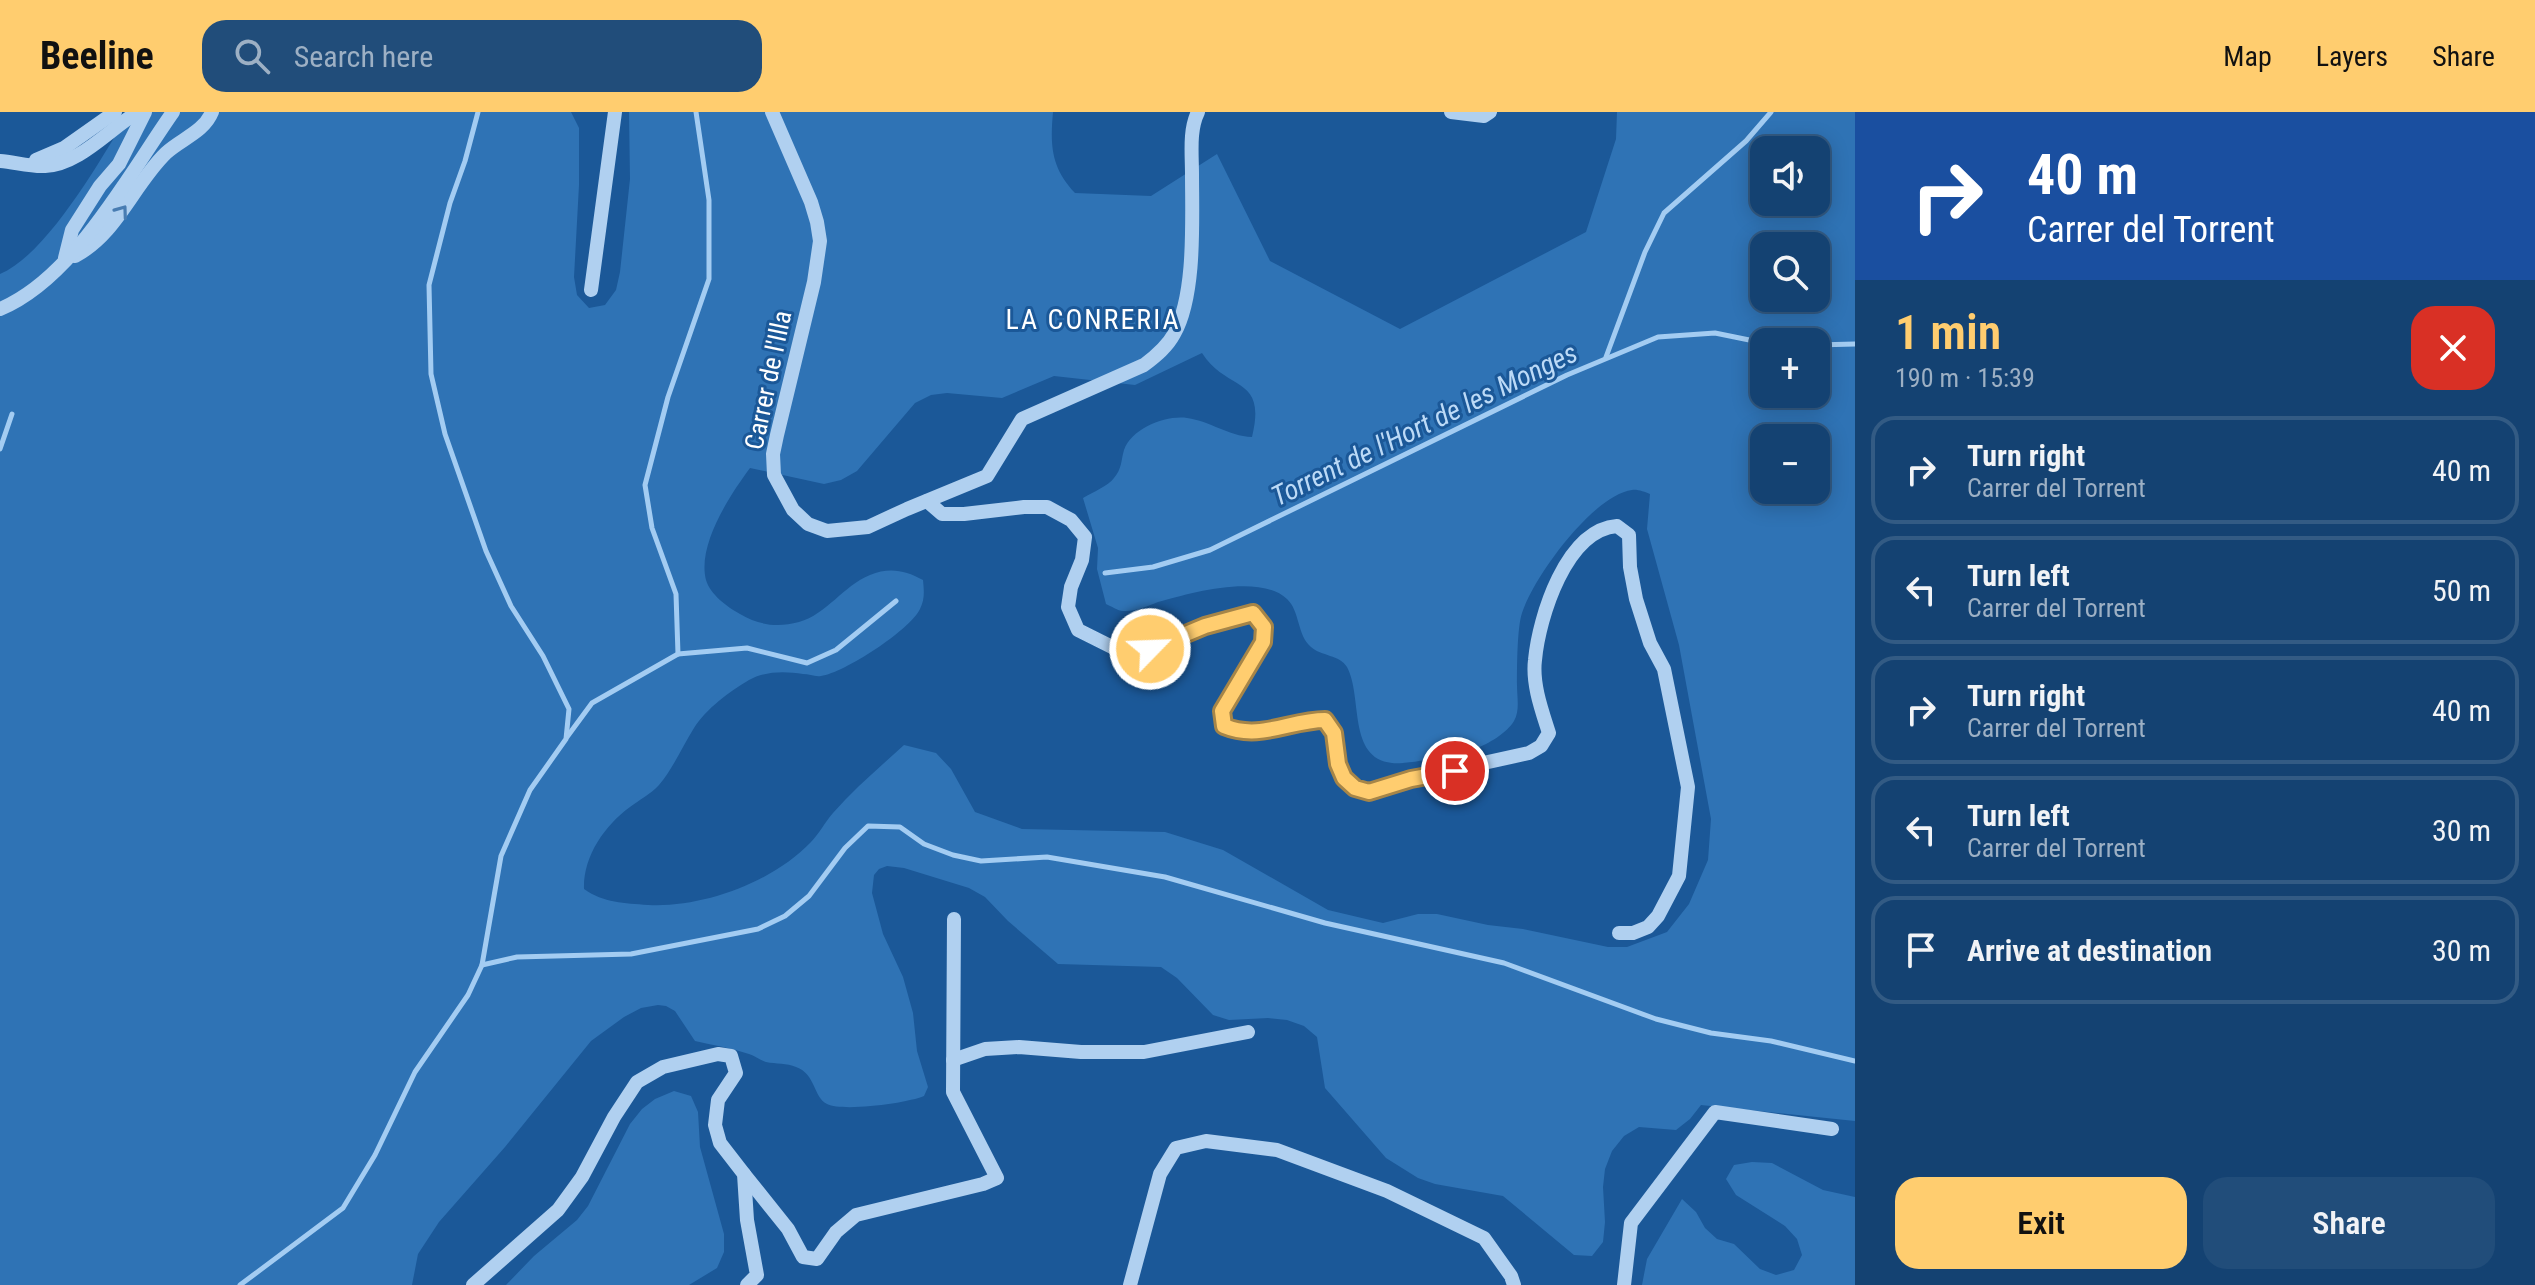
<!DOCTYPE html>
<html lang="en">
<head>
<meta charset="utf-8">
<style>
  body { margin:0; font-family:"Roboto Condensed",sans-serif; background:#214d7a; color:#f1f3f6; height:100vh; display:flex; flex-direction:column; font-size:30px; white-space:nowrap }
  * { box-sizing:border-box; margin:0 }
  p { font-size:26px; color:#9db0c4 }
  .icon { flex:none; width:44px; height:44px; fill:none; stroke:currentColor; stroke-width:2; stroke-linecap:round; stroke-linejoin:round }
  .map { position:relative; flex:1; overflow:hidden }
  .drawer { display:flex; flex-direction:column; background:#144272; width:680px }
  .drawer>* { flex:none }
  .hud { background:#1a4fa0; color:#fff; overflow:hidden }
  .tools { position:absolute; left:1750px; top:24px; display:grid; gap:16px }
  .tools a { display:grid; place-items:center; width:80px; height:80px; border-radius:16px; background:#144272; box-shadow:0 4px 20px #0003,0 0 0 2px #335b84; font-size:40px }
  .pin { position:absolute; display:grid; place-items:center; width:68px; height:68px; color:#fff; margin:-34px; border:4px solid #fff; border-radius:50%; box-shadow:0 2px 8px #0007 }
  .me { position:absolute; width:88px; margin:-44px; rotate:66deg; stroke-linejoin:round; filter:drop-shadow(0 0 6px #0008) }
  .turn { display:flex; align-items:center; gap:28px; height:168px; padding:0 40px; font-size:36px }
  .turn .icon { width:104px; height:104px; stroke-width:2.5 }
  .turn b { display:block; font-size:56px; line-height:68px }
  .round { display:grid; place-items:center; flex:none; width:84px; height:84px; border-radius:24px; background:#214d7a }
  .overview { display:flex; align-items:center; justify-content:space-between; height:136px; padding:0 40px }
  h1 { font-size:48px; font-weight:600; line-height:60px; color:#ffcd6f }
  .cta { display:flex; gap:16px; margin-top:auto; padding:16px 40px }
  .cta a { flex:1; height:92px; border-radius:24px; background:#ffcd6f; color:#111; font-size:32px; font-weight:600; line-height:92px; text-align:center }
  .cta a+a { background:#214d7a; color:#f1f3f6 }
  ul { padding:0; list-style:none }
  li { display:flex; align-items:center; gap:24px; height:108px; margin:0 16px 12px; padding:0 24px; border:4px solid #335b84; border-radius:24px }
  li div { flex:1 }
  li b { display:block; font-size:30px }
  li em { font-style:normal }
  header { display:flex; align-items:center; gap:48px; box-sizing:border-box; height:112px; padding:0 40px; background:#ffcd6f; color:#111 }
  header strong { font-size:38px }
  nav { display:flex; gap:44px; margin-inline-start:auto; font-size:28px }
  .search { width:560px; height:72px; background:#214d7a; display:flex; align-items:center; gap:20px; box-sizing:border-box; padding:0 28px; border-radius:24px; color:#9db0c4; font-size:30px }
  main { display:flex; flex:1; min-height:0 }
  .map>svg:first-child { display:block }
  .green { fill:#2f73b5; fill-rule:evenodd }
  .lines { fill:none; stroke-linecap:round; stroke-linejoin:round }
  .stream { stroke:#a3ccf2; stroke-width:5 }
  .minor { stroke:#b0d0f0; stroke-width:14 }
  .oneway { stroke:#487cb2 }
  .route-casing { stroke:#a68548; stroke-width:20 }
  .route { stroke:#ffcd6f; stroke-width:14 }
  .labels { text-anchor:middle; stroke-width:6; stroke-linejoin:round; paint-order:stroke }
  .street-label { font-size:26px; fill:#fff; stroke:#1b5898 }
  .neighbourhood-label { font-size:28px; letter-spacing:2px; fill:#fff; stroke:#1b5898 }
  .water-label { font-size:28px; font-style:italic; fill:#bcdaf7; stroke:#1b5898 }
</style>
</head>
<body>
<header>
<strong>Beeline</strong>
<div class="search"><svg class="icon" aria-label="search" viewBox="0 0 24 24"><circle cx="10" cy="10" r="6"/><path d="M15 15l6 6"/></svg>Search here</div>
<nav><a>Map</a><a>Layers</a><a>Share</a></nav>
</header>
<main>
<div class="map">
<svg width="1855" height="1173" viewBox="0 0 1855 1173">
  <rect width="100%" height="100%" fill="#1b5898"/>
  <g class="green">
    <path d="M130,0H571L579,16V73L574,165L577,183L589,196L605,193L616,178L620,160L630,67L629,0H1053C1050,34 1051,55 1075,81L1151,84L1217,42L1270,149L1400,217L1586,120L1616,27L1617,0H1855V1009L1701,993L1690,1007L1676,1018L1639,1015L1624,1024L1612,1039L1605,1057L1603,1075L1605,1110L1603,1130L1592,1144L1574,1143L1503,1084L1435,1072L1418,1066L1386,1046L1325,976L1317,925L1304,914L1287,908L1268,906L1229,908L1213,903L1177,866L1161,855L1058,852L1008,809L985,785L969,776L904,756L887,754L879,757L874,763L872,781L883,822L903,865L913,901L917,939L928,975L924,984C908,991 843,1000 827,992C813,985 816,962 796,955C787,951 776,952 766,950C760,948 755,944 749,942C731,936 713,933 695,929L675,899L666,894L658,893L641,896L624,905L591,929L505,1035L439,1110L418,1142L412,1173H0V162C49,141 101,46 130,0ZM1764,38H1816V90H1764ZM1764,134H1816V186H1764ZM1764,230H1816V282H1764ZM1202,241C1228,281 1267,263 1252,325C1228,324 1210,309 1187,306C1166,303 1132,316 1124,338C1121,348 1122,357 1114,366C1108,374 1093,380 1083,386L1098,436L1097,457L1106,492C1111,494 1118,499 1123,499C1134,500 1148,494 1158,490C1190,481 1259,461 1287,487C1300,499 1297,523 1311,535C1321,544 1340,543 1347,555C1363,585 1347,646 1392,651C1407,653 1460,642 1475,637C1488,632 1507,621 1514,609C1520,599 1517,585 1517,573C1517,557 1517,516 1522,501C1533,466 1593,383 1632,378C1637,377 1645,380 1650,382L1647,417L1679,533L1711,707L1708,748L1689,792L1667,820L1627,835H1608L1523,817L1488,813L1437,802H1418L1383,811L1328,798L1223,738L1165,720L1022,717L975,700L951,657L936,641L904,633C880,655 855,676 833,701C825,710 819,722 811,730C773,770 703,796 648,793C624,791 604,791 584,777C583,745 604,714 630,695C639,688 651,682 659,673C674,655 682,635 694,616C706,597 730,579 749,568C765,559 785,559 803,562C809,562 815,565 821,564C844,561 910,518 920,497C925,487 924,479 923,468C905,458 889,455 870,463C843,474 827,502 799,510C777,516 759,513 740,502C727,495 710,482 706,468C697,433 730,383 750,356L824,372L841,368L857,359L915,291L931,283L947,281L1002,286L1054,264L1135,273ZM1764,326H1816V378H1764Z"/>
    <path d="M674,979L691,984L698,1000L700,1035L724,1122V1140L717,1156L689,1173H506L534,1144L577,1108L588,1094L630,1012L642,997L655,987Z"/>
    <path d="M1752,1050L1772,1051L1823,1078L1855,1085V1173H1642L1647,1147L1682,1087L1696,1100L1705,1116L1717,1127L1734,1132L1760,1157L1776,1163L1794,1158L1802,1143L1797,1127L1785,1114L1736,1083L1726,1067L1734,1053Z"/>
  </g>
  <g class="lines">
    <g class="stream">
      <path d="M1816,233L1855,232"/>
      <path d="M1606,245L1645,140L1664,101L1746,29L1771,0"/>
      <path d="M0,337L12,302"/>
      <path d="M1105,461L1153,455L1210,438L1567,263L1658,225L1715,221L1764,231"/>
      <path d="M678,542L747,536L807,551L836,538L896,489"/>
      <path d="M567,625L592,591L678,542L676,482L652,416L645,373L668,285L709,167V88L696,0"/>
      <path d="M482,853L517,845L631,842L758,817L785,804L809,784L845,736L868,714L900,715L924,732L953,743L981,749L1047,745L1165,765L1325,811L1504,851L1656,907L1711,921L1771,929L1855,949"/>
      <path d="M240,1173L343,1096L375,1043L415,960L468,883L482,853L501,744L530,678L566,627L569,597L543,544L511,494L486,439L445,322L431,262L429,173L450,91L465,49L478,0"/>
    </g>
    <g class="minor">
      <path d="M772,0L811,90L817,110L820,129L814,170L777,323L773,342L774,363L793,398L808,412L827,419L868,415L907,397L987,364L1022,307L1144,253C1156,244 1167,235 1174,222C1196,183 1192,107 1192,62C1192,42 1189,18 1198,0"/>
      <path d="M1451,0L1484,4L1490,0"/>
      <path d="M36,48L64,36L115,0"/>
      <path d="M0,49C14,50 31,55 45,54C80,52 109,17 138,0"/>
      <path d="M75,144C117,122 133,73 166,41C181,27 204,20 212,0"/>
      <path d="M65,146L72,118L100,74L119,52L145,0"/>
      <path d="M591,178L615,0"/>
      <path d="M0,197C73,167 128,64 173,0"/>
      <path d="M927,389L942,402H964L1024,395H1047L1071,408L1085,425L1082,448L1071,475L1068,495L1078,518L1116,537L1131,542L1150,537L1205,514L1253,501L1264,515L1263,530L1222,599L1224,614C1260,629 1290,608 1325,608L1334,621L1338,652L1344,666L1355,676L1369,680L1411,667L1529,641L1541,634L1549,621C1542,599 1532,572 1535,548C1539,505 1566,418 1617,414L1629,423L1630,455L1636,487L1650,531L1664,557L1688,675L1679,764L1658,804L1648,815L1633,821H1619"/>
      <path d="M953,948L985,937L1019,935L1081,940H1144L1248,920"/>
      <path d="M744,1062L788,1117L803,1145L817,1147L836,1120L856,1103L983,1072L997,1066L953,980L954,807"/>
      <path d="M473,1173L558,1098L582,1065L614,1005L637,970L663,955L718,942L731,944L736,961L718,988L715,1013L720,1031L744,1062L747,1108L757,1163L747,1173"/>
      <path d="M1130,1173L1160,1062L1176,1036L1206,1029L1277,1038L1387,1079L1484,1126L1511,1164L1514,1173"/>
      <path d="M1624,1173L1631,1111L1715,1000L1832,1017"/>
    </g>
  </g>
  <defs><path id="oneway-chevron" d="M-2-3.5L2.5 0L-2 3.5" fill="none" stroke-width="1.6" stroke-linecap="round" stroke-linejoin="round" transform="scale(2)"/></defs>
  <use class="oneway" href="#oneway-chevron" transform="translate(122 99) rotate(-54)"/>
  <g class="lines">
    <g class="route-casing">
      <path id="route" d="M1150,537L1205,514L1253,501L1264,515L1263,530L1222,599L1224,614C1260,629 1290,608 1325,608L1334,621L1338,652L1344,666L1355,676L1369,680L1411,667L1455,659"/>
    </g>
    <use href="#route" class="route"/>
  </g>
  <g class="labels">
    <g class="street-label">
      <text transform="translate(768 268) rotate(-78)" y="9">Carrer de l'Illa</text>
    </g>
    <g class="neighbourhood-label">
      <text x="1093" y="217">LA CONRERIA</text>
    </g>
    <g class="water-label">
      <text transform="translate(1424 312) rotate(-26)" y="10">Torrent de l'Hort de les Monges</text>
    </g>
  </g>
</svg>
<div class="tools">
<a><svg class="icon" aria-label="sound" viewBox="0 0 24 24"><path d="M4 9h4l5-4v14l-5-4H4zM17 9q2 3 0 6"/></svg></a>
<a><svg class="icon" aria-label="search" viewBox="0 0 24 24"><circle cx="10" cy="10" r="6"/><path d="M15 15l6 6"/></svg></a>
<a>+</a>
<a>−</a>
</div>
<div class="pin" style="left:1455px;top:659px;background:#d93025"><svg class="icon" aria-label="arrive" viewBox="0 0 24 24"><path d="M6 21V4h12l-3 4 3 4H6"/></svg></div>
<svg class="me" style="left:1150px;top:537px" viewBox="-20 -20 40 40"><circle r="17" fill="#ffcd6f" stroke="#fff" stroke-width="3"/><path d="M0-11L8 9 0 5-8 9z" fill="#fff"/></svg>
</div>
<section class="drawer">
<div class="hud">
<div class="turn"><svg class="icon" aria-label="right" viewBox="0 0 24 24"><path d="M7 20v-9h11M14 6l5 5-5 5"/></svg><div><b>40 m</b>Carrer del Torrent</div></div>
</div>
<div class="overview"><div><h1>1 min</h1><p>190 m · 15:39</p></div><a class="round" style="background:#d93025;color:#fff"><svg class="icon" aria-label="close" viewBox="0 0 24 24"><path d="M6 6l12 12M18 6L6 18"/></svg></a></div>
<ul>
<li><svg class="icon" aria-label="right" viewBox="0 0 24 24"><path d="M7 20v-9h11M14 6l5 5-5 5"/></svg><div><b>Turn right</b><p>Carrer del Torrent</p></div><em>40 m</em></li>
<li><svg class="icon" aria-label="left" viewBox="0 0 24 24"><path d="M17 20v-9H6M10 6l-5 5 5 5"/></svg><div><b>Turn left</b><p>Carrer del Torrent</p></div><em>50 m</em></li>
<li><svg class="icon" aria-label="right" viewBox="0 0 24 24"><path d="M7 20v-9h11M14 6l5 5-5 5"/></svg><div><b>Turn right</b><p>Carrer del Torrent</p></div><em>40 m</em></li>
<li><svg class="icon" aria-label="left" viewBox="0 0 24 24"><path d="M17 20v-9H6M10 6l-5 5 5 5"/></svg><div><b>Turn left</b><p>Carrer del Torrent</p></div><em>30 m</em></li>
<li><svg class="icon" aria-label="arrive" viewBox="0 0 24 24"><path d="M6 21V4h12l-3 4 3 4H6"/></svg><div><b>Arrive at destination</b></div><em>30 m</em></li>
</ul>
<div class="cta"><a>Exit</a><a>Share</a></div>
</section>
</main>
</body>
</html>
